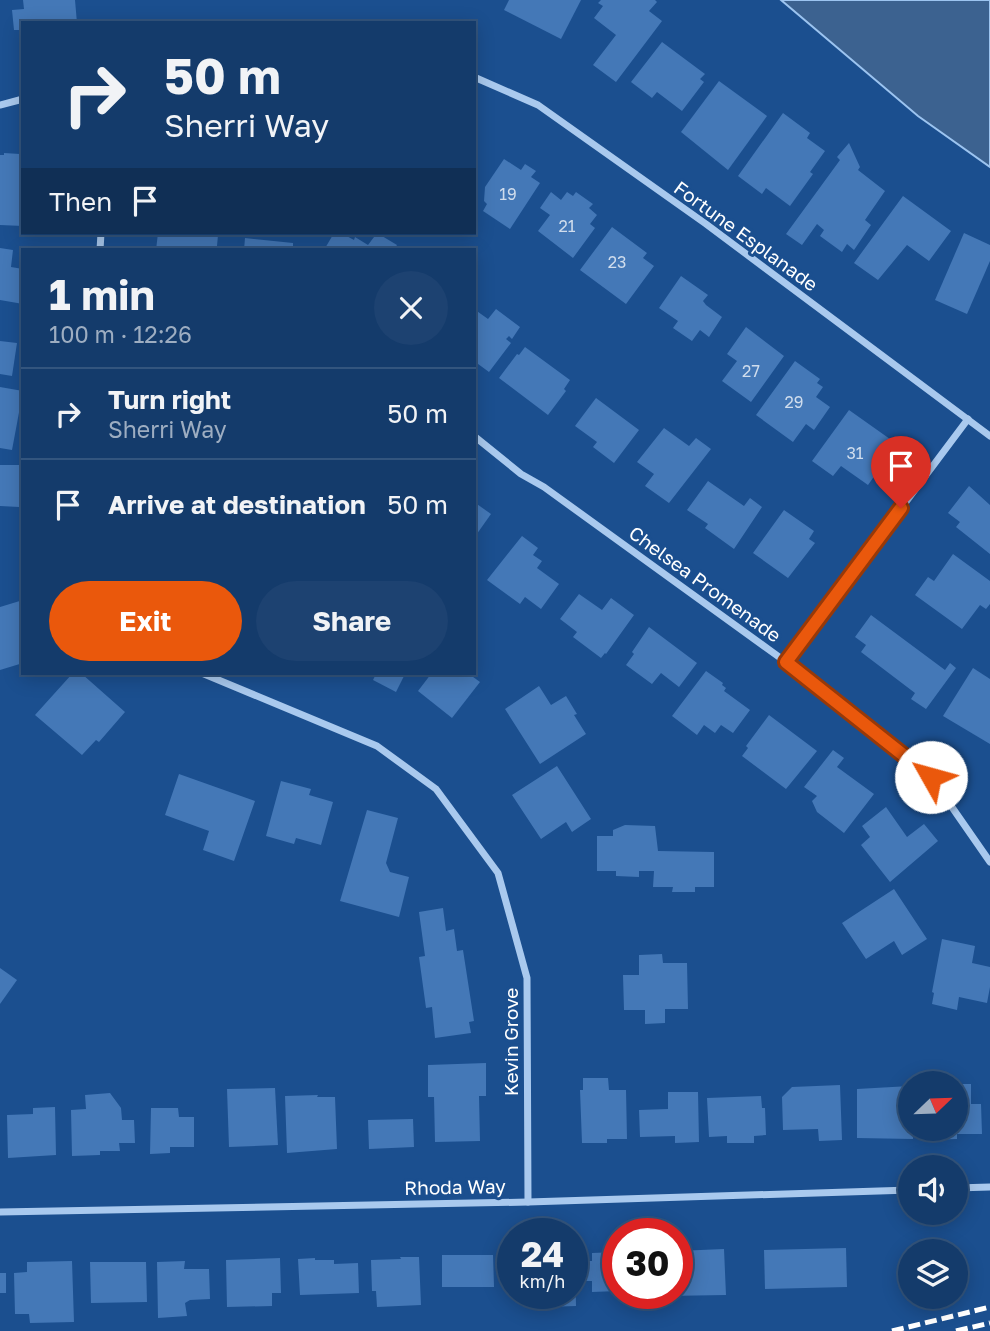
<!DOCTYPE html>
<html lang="en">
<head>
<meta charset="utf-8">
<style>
  body { margin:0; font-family:"Golos Text",sans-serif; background:#1d4271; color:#f1f3f6; height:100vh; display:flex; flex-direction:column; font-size:26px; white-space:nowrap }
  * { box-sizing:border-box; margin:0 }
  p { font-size:23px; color:#9dadc1 }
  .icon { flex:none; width:38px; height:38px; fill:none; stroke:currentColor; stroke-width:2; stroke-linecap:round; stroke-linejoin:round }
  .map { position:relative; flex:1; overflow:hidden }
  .panel { position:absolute; left:21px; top:248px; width:455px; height:427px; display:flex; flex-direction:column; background:#143b6b; border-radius:0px; box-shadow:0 4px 18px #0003,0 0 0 2px #33557e }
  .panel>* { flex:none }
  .banner { position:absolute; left:21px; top:21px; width:455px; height:214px; border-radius:0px; box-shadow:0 4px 18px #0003,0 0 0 2px #33557e; background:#143b6b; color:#f1f3f6; overflow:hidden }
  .needle { width:46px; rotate:67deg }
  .tools { position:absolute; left:898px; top:1071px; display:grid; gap:14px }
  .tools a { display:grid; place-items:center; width:70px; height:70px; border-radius:50%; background:#143b6b; box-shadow:0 4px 18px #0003,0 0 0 2px #33557e; font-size:35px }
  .speed { position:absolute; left:497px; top:1218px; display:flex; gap:14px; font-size:35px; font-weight:700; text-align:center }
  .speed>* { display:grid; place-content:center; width:91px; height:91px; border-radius:50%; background:#143b6b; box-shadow:0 4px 18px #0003,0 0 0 2px #33557e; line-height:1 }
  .speed small { font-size:18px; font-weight:400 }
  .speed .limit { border:10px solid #d22; background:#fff; color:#111 }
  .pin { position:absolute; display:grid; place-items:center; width:60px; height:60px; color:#fff; margin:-72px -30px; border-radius:50% 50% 50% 0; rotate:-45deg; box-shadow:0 0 7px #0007 }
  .pin .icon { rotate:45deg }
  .me { position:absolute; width:77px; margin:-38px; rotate:308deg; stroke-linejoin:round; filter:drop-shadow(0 0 5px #0008) }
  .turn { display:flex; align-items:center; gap:24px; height:147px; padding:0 28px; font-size:32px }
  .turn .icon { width:91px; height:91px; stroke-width:2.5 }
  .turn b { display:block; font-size:49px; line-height:60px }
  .then { display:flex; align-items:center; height:66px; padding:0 28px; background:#0003; gap:14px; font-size:26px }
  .round { display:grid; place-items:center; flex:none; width:74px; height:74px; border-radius:37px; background:#1d4271 }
  .summary { display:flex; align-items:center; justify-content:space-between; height:119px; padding:0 28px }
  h1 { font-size:42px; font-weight:700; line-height:52px }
  .button { display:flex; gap:14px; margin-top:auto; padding:14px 28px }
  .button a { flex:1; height:80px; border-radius:42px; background:#ea580c; color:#fff; font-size:28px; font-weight:700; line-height:80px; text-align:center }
  .button a+a { background:#1d4271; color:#f1f3f6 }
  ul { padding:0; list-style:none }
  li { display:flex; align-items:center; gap:21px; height:91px; padding:0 28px; border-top:2px solid #33557e }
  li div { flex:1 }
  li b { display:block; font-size:26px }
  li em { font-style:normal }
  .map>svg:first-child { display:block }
  .water { fill:#3c6290; stroke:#9cc4f0; stroke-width:2 }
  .building { fill:#4478b7 }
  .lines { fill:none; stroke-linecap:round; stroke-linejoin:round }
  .street { stroke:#a9c9ee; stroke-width:7 }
  .rail { stroke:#fff; stroke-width:5; stroke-dasharray:12 5; stroke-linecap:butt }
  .route-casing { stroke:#983908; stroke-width:18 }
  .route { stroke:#ea580c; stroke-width:12 }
  .labels { text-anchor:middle; stroke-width:6; stroke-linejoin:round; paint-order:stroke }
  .number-label { font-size:16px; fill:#d0dded }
  .street-label { font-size:19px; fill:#fff; stroke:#1b4f8f }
</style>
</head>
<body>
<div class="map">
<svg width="990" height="1331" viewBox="0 0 990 1331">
  <rect width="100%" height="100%" fill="#1b4f8f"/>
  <path class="water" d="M781,0H990V167L918,116Z"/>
  <g class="building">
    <path d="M23,0H75L77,23H23V30H14L12,10L24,9Z"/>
    <path d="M509,0H581L561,39L504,10Z"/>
    <path d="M601,0H655L657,2L649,11L662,21L616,82L593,65L616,35L594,18L603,6L598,3Z"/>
    <path d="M662,42L705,74L700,79L704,82L682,111L657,92L652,98L631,82Z"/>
    <path d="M719,81L767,116L728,170L681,132Z"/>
    <path d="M783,113L810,133L807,138L825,151L810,172L813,174L790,206L766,188L762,194L738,176Z"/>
    <path d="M849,143L860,167L858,170L885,191L865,220L871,225L854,250L847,244L842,252L820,236L824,230L817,224L802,245L786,234L840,160L837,157Z"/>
    <path d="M4,153L20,154V161H23V226L0,225V155H4Z"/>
    <path d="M504,159L521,170L525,164L536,171L531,177L540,183L510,229L483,211L487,204L484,201L485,187Z"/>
    <path d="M551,192L561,200L567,192L573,196L576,192L593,204L589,208L597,215L590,224L595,228L573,258L538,231L550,215L540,208Z"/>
    <path d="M903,196L951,231L929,261L907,245L878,280L854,263Z"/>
    <path d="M612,227L647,253L643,258L654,266L626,304L580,270Z"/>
    <path d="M158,233H214L218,235L217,246L221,247L220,250H156Z"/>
    <path d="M334,233H341L354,240L355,237L368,245L377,233L397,245L394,250H324Z"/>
    <path d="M964,233L990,245V261L967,314L935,300Z"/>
    <path d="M245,238L293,243V250H244Z"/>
    <path d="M0,248L13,250L11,267L23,269V304L0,300Z"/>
    <path d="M681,276L708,295L703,301L706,305L722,317L709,337L700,330L692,341L673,328L678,321L659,308Z"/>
    <path d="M474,309L488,319L496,309L520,327L512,339L509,336L506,339L511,343L489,372L474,361Z"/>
    <path d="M746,327L784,356L751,402L722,381L737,361L727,354Z"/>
    <path d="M0,341L17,343L12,376L0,374Z"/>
    <path d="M525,347L570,380L564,389L566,391L548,415L499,378L517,354L519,355Z"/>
    <path d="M795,361L820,379L817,383L823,387L816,397L830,407L814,430L806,424L793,442L756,415Z"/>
    <path d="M0,387L23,391L12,450L0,448Z"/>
    <path d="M596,398L639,430L614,463L593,447L597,442L575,426Z"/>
    <path d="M849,410L897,444L868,485L841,466L833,476L812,461Z"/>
    <path d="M664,428L689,446L696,438L711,449L669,503L645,486L654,474L637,462Z"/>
    <path d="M0,465H19V507L0,506Z"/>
    <path d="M708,481L744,506L750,498L762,507L734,549L705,528L708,524L687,510Z"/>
    <path d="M969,486L990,505V554L956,527L960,522L948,513Z"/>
    <path d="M474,502L491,514L474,538Z"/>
    <path d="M784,510L814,531L809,539L815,543L788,578L753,553Z"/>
    <path d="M522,536L538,548L533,555L542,561L537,568L559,584L541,609L525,597L520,604L487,580Z"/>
    <path d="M953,554L990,581V604L986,609L980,605L962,629L915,595L928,577L934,581Z"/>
    <path d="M579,594L602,610L611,598L634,615L606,654L605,653L601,658L573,637L577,632L560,619Z"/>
    <path d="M23,600V663L0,670V607Z"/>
    <path d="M871,615L945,670L950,663L956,668L926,709L911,699L915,693L861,652L866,645L855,637Z"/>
    <path d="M649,627L697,663L679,687L661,673L652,684L626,665L634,654L632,652Z"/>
    <path d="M973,668L990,679V744L943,716Z"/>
    <path d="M706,671L723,683L722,685L726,688L724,691L750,710L733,733L721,725L715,733L704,725L697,735L672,716Z"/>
    <path d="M72,674H82L125,712L99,742L96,740L82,755L35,715Z"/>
    <path d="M376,674H405L396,692L373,680Z"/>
    <path d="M431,674H469L480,682L452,718L418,691Z"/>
    <path d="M539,686L551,705L566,696L577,714L574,715L586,734L540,764L505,709Z"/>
    <path d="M769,715L817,751L786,789L742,756L748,748L746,746Z"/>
    <path d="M833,750L844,758L837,767L874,794L844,833L817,812L812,801L817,796L804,787Z"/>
    <path d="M557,766L591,819L572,832L566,822L541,839L512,795Z"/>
    <path d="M179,774L255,801L234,861L203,850L209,831L165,815Z"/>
    <path d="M281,781L311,789L309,795L333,802L321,845L296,838L294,844L266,836Z"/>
    <path d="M886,807L907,837L924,824L938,841L890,882L861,845L870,837L862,826Z"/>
    <path d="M367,810L398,818L386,863L390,872L409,877L399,917L340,901Z"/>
    <path d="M625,825L655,826L658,851L714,852V887H695V892H672L673,887H653L654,871H639V877L616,876V871H597V836H613V830Z"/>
    <path d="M894,889L927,939L902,955L894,941L866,959L842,923Z"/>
    <path d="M443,908L446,931L454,929L457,951L463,950L474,1021L469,1022L471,1033L435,1038L432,1007L426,1008L419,957L425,956L419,912Z"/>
    <path d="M942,939L975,946L972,963L990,967V987L987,1003L959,997L957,1010L932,1004L934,993L932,992Z"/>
    <path d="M662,954L663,963H687L688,1009H665V1023L645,1024V1010H624L623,975H639V955Z"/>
    <path d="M0,968L17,980L0,1004Z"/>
    <path d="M486,1063V1096H479L480,1141L435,1142L434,1097H428V1065Z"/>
    <path d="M583,1078H608L609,1090H626L627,1139H607V1143H582L580,1090H583Z"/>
    <path d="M956,1084H971V1104H981L982,1134H957V1139L926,1140V1129H956Z"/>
    <path d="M840,1085L842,1140L819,1141L818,1129L783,1130L782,1097L792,1087Z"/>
    <path d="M910,1086V1129H913V1139L857,1138V1089Z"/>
    <path d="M275,1088L278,1145L229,1147L227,1089Z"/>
    <path d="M668,1092H698L699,1142L675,1143V1136L640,1137L639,1110L668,1109Z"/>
    <path d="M110,1093L121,1108L122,1120H134L135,1143H119L120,1151H100V1155L72,1156L71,1110L86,1109L85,1095Z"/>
    <path d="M318,1095L317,1097H335L337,1149L287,1153L285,1096Z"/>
    <path d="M761,1096L762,1108H765L766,1135L754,1136V1143H727V1136L709,1137L707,1098Z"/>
    <path d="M55,1107L56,1155L8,1158L7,1115L33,1114V1108Z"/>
    <path d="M151,1108H178L179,1117H194V1147H170V1153L150,1154Z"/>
    <path d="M413,1119L414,1147L369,1149L368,1120Z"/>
    <path d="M846,1248L847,1287L765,1289L764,1250Z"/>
    <path d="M724,1249L726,1295L666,1296V1293H677V1251Z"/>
    <path d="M618,1252V1291L592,1292V1281H582V1261H592V1253Z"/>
    <path d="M572,1253H575L576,1306L545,1307L544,1293H572Z"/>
    <path d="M442,1255H493L494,1287H442Z"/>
    <path d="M400,1257H419L421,1305L377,1307L376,1291H372L371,1260L401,1259Z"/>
    <path d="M280,1258L281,1293H272V1306L227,1307L226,1260Z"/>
    <path d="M315,1258V1260H334V1264L358,1263L359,1293L300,1295L298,1259Z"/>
    <path d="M72,1261L74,1322L30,1323L29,1314H15L14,1273L27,1272V1262Z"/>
    <path d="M185,1261L184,1269H209L210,1299L190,1300L185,1303L187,1316L158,1318L157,1262Z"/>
    <path d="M90,1262H146L147,1302L91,1303Z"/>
    <rect x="0" y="1273" width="6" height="20"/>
  </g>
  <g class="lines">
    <g class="street">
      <path d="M474,77L538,105L706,224L990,436"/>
      <path d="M0,105L23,99"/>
      <path d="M100,250L101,233"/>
      <path d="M474,436L521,474L544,487L786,662L931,777L990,862"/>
      <path d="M786,662L968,419"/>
      <path d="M204,674L377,746L436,789L498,873L527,978L528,1202"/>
      <path d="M956,1188L990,1187"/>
      <path d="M0,1212L528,1202L910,1190"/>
    </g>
    <g class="rail">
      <path d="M892,1331L990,1307"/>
      <path d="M956,1331L990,1323"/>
    </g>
  </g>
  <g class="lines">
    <g class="route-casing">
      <path id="route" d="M901,508L786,662L931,777"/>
    </g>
    <use href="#route" class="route"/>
  </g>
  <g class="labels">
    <g class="number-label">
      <text x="508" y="200">19</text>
      <text x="567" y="232">21</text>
      <text x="617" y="268">23</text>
      <text x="751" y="377">27</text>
      <text x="794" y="408">29</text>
      <text x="855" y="459">31</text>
    </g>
    <g class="street-label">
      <text transform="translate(746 236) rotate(36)" y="7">Fortune Esplanade</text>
      <text transform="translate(705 584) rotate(36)" y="7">Chelsea Promenade</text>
      <text transform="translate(511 1042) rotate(-90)" y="7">Kevin Grove</text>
      <text transform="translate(455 1187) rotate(-1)" y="7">Rhoda Way</text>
    </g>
  </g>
</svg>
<div class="tools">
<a><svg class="needle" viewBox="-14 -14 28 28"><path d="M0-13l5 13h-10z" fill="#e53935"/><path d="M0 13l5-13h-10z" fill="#9dadc1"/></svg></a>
<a><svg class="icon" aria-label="sound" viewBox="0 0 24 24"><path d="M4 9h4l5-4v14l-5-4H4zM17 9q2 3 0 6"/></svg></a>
<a><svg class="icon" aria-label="layers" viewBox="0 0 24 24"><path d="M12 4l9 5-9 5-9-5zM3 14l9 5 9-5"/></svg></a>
</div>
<div class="speed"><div>24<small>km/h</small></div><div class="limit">30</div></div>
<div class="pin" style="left:901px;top:508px;background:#d93025"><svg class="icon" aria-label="arrive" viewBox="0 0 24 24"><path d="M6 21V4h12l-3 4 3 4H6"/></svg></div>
<svg class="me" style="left:931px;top:777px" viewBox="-20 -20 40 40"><circle r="19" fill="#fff"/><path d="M0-13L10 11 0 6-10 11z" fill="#ea580c"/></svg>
<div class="banner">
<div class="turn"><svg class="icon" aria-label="right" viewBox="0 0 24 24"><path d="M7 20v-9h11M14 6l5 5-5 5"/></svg><div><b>50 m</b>Sherri Way</div></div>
<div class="then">Then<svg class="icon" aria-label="arrive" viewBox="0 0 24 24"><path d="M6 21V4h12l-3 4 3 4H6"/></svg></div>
</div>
<section class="panel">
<div class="summary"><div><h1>1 min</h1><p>100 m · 12:26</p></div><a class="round"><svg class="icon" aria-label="close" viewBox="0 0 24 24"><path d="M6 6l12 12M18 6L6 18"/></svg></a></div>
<ul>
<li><svg class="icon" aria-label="right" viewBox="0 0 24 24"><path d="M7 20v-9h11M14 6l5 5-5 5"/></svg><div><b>Turn right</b><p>Sherri Way</p></div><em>50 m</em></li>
<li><svg class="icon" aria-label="arrive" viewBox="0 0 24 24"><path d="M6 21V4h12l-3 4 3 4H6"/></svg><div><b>Arrive at destination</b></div><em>50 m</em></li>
</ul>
<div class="button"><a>Exit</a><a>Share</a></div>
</section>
</div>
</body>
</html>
